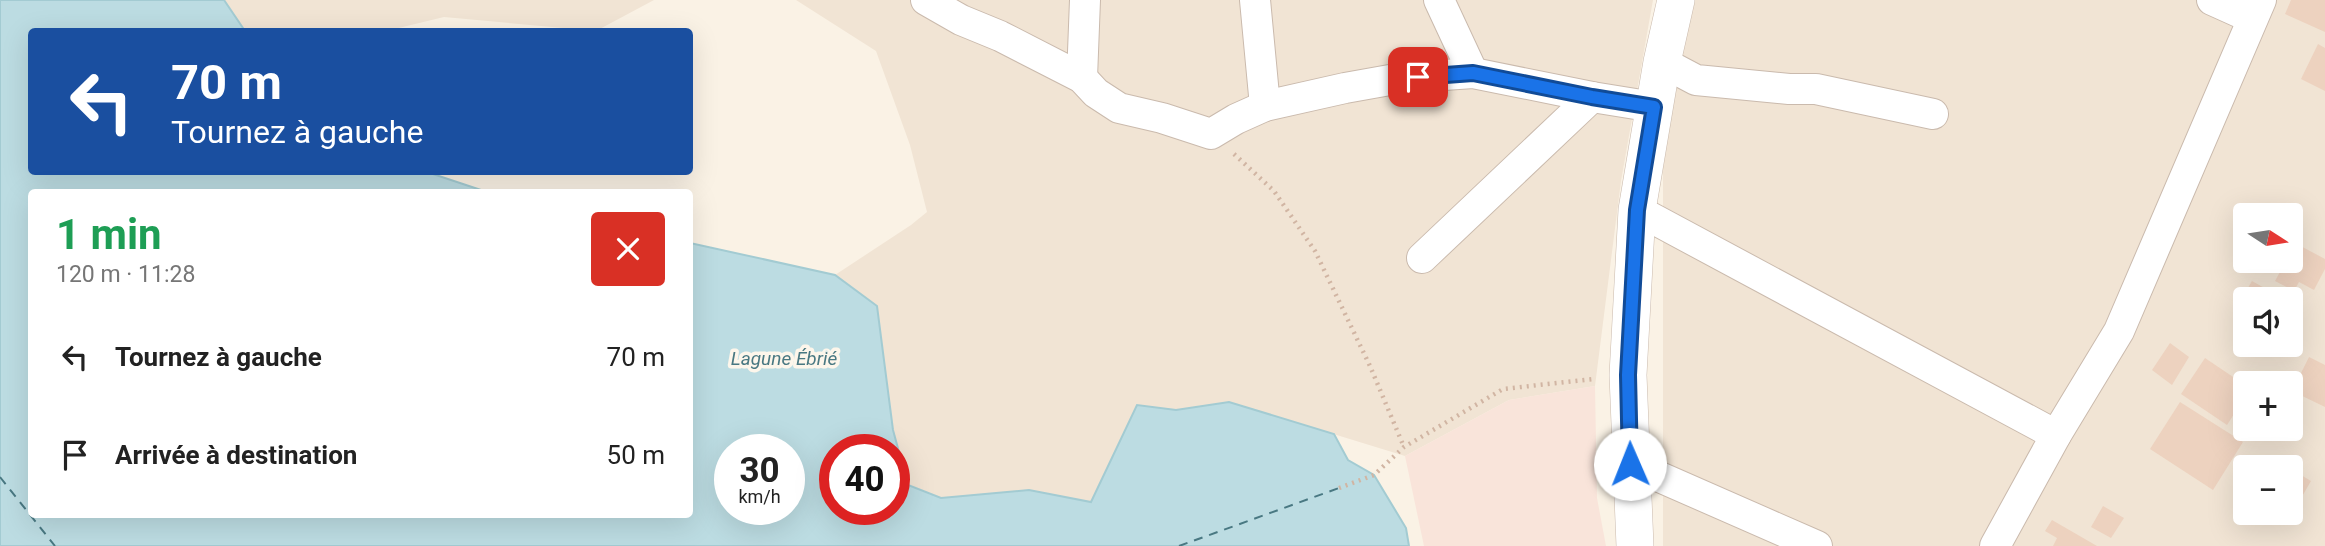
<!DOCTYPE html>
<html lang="fr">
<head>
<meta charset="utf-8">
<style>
  body { margin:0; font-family:Roboto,sans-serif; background:#f2f2f2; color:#222; height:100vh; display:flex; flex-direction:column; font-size:26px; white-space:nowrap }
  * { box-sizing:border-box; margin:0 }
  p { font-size:23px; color:#767676 }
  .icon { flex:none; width:38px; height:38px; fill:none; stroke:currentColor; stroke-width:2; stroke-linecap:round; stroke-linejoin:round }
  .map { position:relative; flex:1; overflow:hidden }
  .details { position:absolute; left:28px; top:189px; width:665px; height:329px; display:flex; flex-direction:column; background:#fff; border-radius:7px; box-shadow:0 7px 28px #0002 }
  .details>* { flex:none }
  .hud { position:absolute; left:28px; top:28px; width:665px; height:147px; border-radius:7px; box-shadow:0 7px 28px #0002; background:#1a4fa0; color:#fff; overflow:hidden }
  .needle { width:46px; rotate:102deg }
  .buttons { position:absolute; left:2233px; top:203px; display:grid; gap:14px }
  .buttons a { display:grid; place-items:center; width:70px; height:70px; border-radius:7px; background:#fff; box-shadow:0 7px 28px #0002; font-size:35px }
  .speed { position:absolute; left:714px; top:434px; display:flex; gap:14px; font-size:35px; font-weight:700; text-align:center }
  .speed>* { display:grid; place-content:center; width:91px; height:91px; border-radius:50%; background:#fff; box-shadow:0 7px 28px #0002; line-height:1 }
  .speed small { font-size:18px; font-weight:400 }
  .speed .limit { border:10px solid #d22; background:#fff; color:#111 }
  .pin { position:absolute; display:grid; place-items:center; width:60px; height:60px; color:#fff; margin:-30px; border-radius:14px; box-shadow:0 4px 10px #0006 }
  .me { position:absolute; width:77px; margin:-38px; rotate:359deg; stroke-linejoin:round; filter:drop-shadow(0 0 5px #0008) }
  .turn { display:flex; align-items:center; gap:24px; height:147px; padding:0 28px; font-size:32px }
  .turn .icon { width:91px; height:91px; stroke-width:2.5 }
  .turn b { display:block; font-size:49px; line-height:60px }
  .round { display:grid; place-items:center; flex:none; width:74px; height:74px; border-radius:7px; background:#f2f2f2 }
  .headline { display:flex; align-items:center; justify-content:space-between; height:119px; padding:0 28px }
  h1 { font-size:42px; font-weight:700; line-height:52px; color:#1e9e55 }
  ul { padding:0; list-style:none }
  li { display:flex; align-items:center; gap:21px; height:98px; padding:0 28px }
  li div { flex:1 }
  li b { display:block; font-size:26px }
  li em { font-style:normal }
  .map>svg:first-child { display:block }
  .residential { fill:#f1e4d4; fill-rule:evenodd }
  .commercial { fill:#f9e4da }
  .water { fill:#bcdce2; stroke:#a3cbd2; stroke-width:2; fill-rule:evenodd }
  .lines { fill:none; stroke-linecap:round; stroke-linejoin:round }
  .ferry { stroke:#497882; stroke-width:2; stroke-dasharray:9 7; stroke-linecap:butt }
  .building { fill:#edd2bf }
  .minor-casing { stroke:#cabaad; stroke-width:32 }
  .tertiary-casing { stroke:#cabaad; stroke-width:38 }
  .path { stroke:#d1b5a3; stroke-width:4.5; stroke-dasharray:2 5; stroke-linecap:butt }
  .minor { stroke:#fff; stroke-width:30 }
  .tertiary { stroke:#fff; stroke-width:37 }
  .route-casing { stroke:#114b97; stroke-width:18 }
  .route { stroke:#1a73e8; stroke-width:12 }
  .labels { text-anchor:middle; stroke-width:7; stroke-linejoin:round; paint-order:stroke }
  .water-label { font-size:19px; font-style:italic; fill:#497882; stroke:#fdf6eb }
</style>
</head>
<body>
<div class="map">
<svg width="2325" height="546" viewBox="0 0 2325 546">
  <rect width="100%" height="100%" fill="#faf2e5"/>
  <g class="residential">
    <path d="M224,0H654L596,31L444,17L382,32L245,31Z"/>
    <path d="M796,0H1653L1621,181L1595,386L1509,400L1405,456L1229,402L1176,410L1137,405L1091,502L1029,490L941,498L908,484L892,430L877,306L835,275L911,225L927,212L910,145L876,51Z"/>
    <path d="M1695,0H2325V546H1663V125ZM2245,215H2291V261H2245ZM2245,299H2291V345H2245ZM2245,383H2291V429H2245ZM2245,467H2291V513H2245Z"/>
  </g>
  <path class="commercial" d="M1595,386L1597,498L1606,546H1424L1405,456L1509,400Z"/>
  <path class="water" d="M0,0H224L245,31L32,32V172H427L487,192H32V514H690V243L835,275L877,306L893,430L908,485L941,498L1029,490L1091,502L1137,405L1176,410L1229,402L1334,434L1348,460L1374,475L1406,528L1409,546H0ZM730,450H789V509H730ZM835,450H894V509H835Z"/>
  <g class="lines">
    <g class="ferry">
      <path d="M0,477L55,546"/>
      <path d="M1179,546L1339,488"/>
    </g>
  </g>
  <g class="building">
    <path d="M2291,0H2325V32L2285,14Z"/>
    <path d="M2318,44L2325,48V91L2301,79Z"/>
    <path d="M2295,243L2325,259V269L2314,290L2299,282L2294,291L2275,281L2286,261H2291V251Z"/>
    <path d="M2252,281L2284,299L2242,298Z"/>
    <path d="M2170,343L2189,357L2172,385L2152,370Z"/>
    <path d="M2309,357L2325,365V407L2292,391Z"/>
    <path d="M2205,358L2245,385V397L2227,425L2181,394Z"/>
    <path d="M2180,402L2243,442L2213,490L2150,449Z"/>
    <path d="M2291,469L2311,481L2289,519L2279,513H2291Z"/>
    <path d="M2103,506L2124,518L2111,538L2091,527Z"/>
    <path d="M2052,520L2097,546H2053L2057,538L2045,531Z"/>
  </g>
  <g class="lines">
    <g class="minor-casing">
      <g id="minor">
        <path d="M926,0L961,20L1000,36L1082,78L1096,93L1119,108L1162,118L1211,134L1236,119L1265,106L1345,88L1401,78L1473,73L1592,97L1654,107"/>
        <path d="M1255,0L1265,106"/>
        <path d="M1439,0L1473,73"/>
        <path d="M2212,0L2252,18"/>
        <path d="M1662,62L1696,80L1789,89H1816L1933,114"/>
        <path d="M1082,78L1085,0"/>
        <path d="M1637,210L2056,435"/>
        <path d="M1422,258L1592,97"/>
        <path d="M1630,464L1817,546"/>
        <path d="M1995,546L2056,435L2119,331L2261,0"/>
      </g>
    </g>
    <g class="tertiary-casing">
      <path id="tertiary" d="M1635,546L1628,375L1637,210L1662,62L1676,0"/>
    </g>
    <g class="path">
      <path d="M1234,154L1274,191L1315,251L1370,366L1404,447"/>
      <path d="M1339,488L1374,475L1404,447L1503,389L1593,379"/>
    </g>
    <use href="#minor" class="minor"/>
    <use href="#tertiary" class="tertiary"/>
  </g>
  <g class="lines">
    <g class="route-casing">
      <path id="route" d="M1418,77L1473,73L1592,97L1654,107L1637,210L1628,375L1630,464"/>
    </g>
    <use href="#route" class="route"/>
  </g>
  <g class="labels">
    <g class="water-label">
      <text x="784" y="365">Lagune Ébrié</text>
    </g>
  </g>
</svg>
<div class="buttons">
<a><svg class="needle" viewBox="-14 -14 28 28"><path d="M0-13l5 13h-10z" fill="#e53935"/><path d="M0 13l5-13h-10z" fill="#767676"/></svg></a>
<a><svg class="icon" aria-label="sound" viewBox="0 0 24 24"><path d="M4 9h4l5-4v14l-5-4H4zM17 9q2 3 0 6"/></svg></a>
<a>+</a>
<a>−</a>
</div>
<div class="speed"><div>30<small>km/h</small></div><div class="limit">40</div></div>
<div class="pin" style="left:1418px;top:77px;background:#d93025"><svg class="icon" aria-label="arrive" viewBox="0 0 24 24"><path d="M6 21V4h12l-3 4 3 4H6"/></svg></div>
<svg class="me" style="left:1630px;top:464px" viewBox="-20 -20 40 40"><circle r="19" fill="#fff"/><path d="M0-13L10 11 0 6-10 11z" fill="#1a73e8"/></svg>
<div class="hud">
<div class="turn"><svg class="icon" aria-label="left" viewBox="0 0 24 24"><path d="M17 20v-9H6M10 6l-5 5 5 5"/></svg><div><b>70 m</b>Tournez à gauche</div></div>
</div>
<section class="details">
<div class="headline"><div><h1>1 min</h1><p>120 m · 11:28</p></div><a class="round" style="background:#d93025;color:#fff"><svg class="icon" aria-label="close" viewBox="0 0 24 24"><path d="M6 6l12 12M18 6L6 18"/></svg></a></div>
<ul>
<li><svg class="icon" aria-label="left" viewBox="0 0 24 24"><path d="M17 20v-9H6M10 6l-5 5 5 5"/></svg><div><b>Tournez à gauche</b></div><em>70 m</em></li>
<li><svg class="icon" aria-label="arrive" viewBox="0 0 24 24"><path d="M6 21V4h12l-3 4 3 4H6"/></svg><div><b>Arrivée à destination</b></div><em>50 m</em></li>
</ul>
</section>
</div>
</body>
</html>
